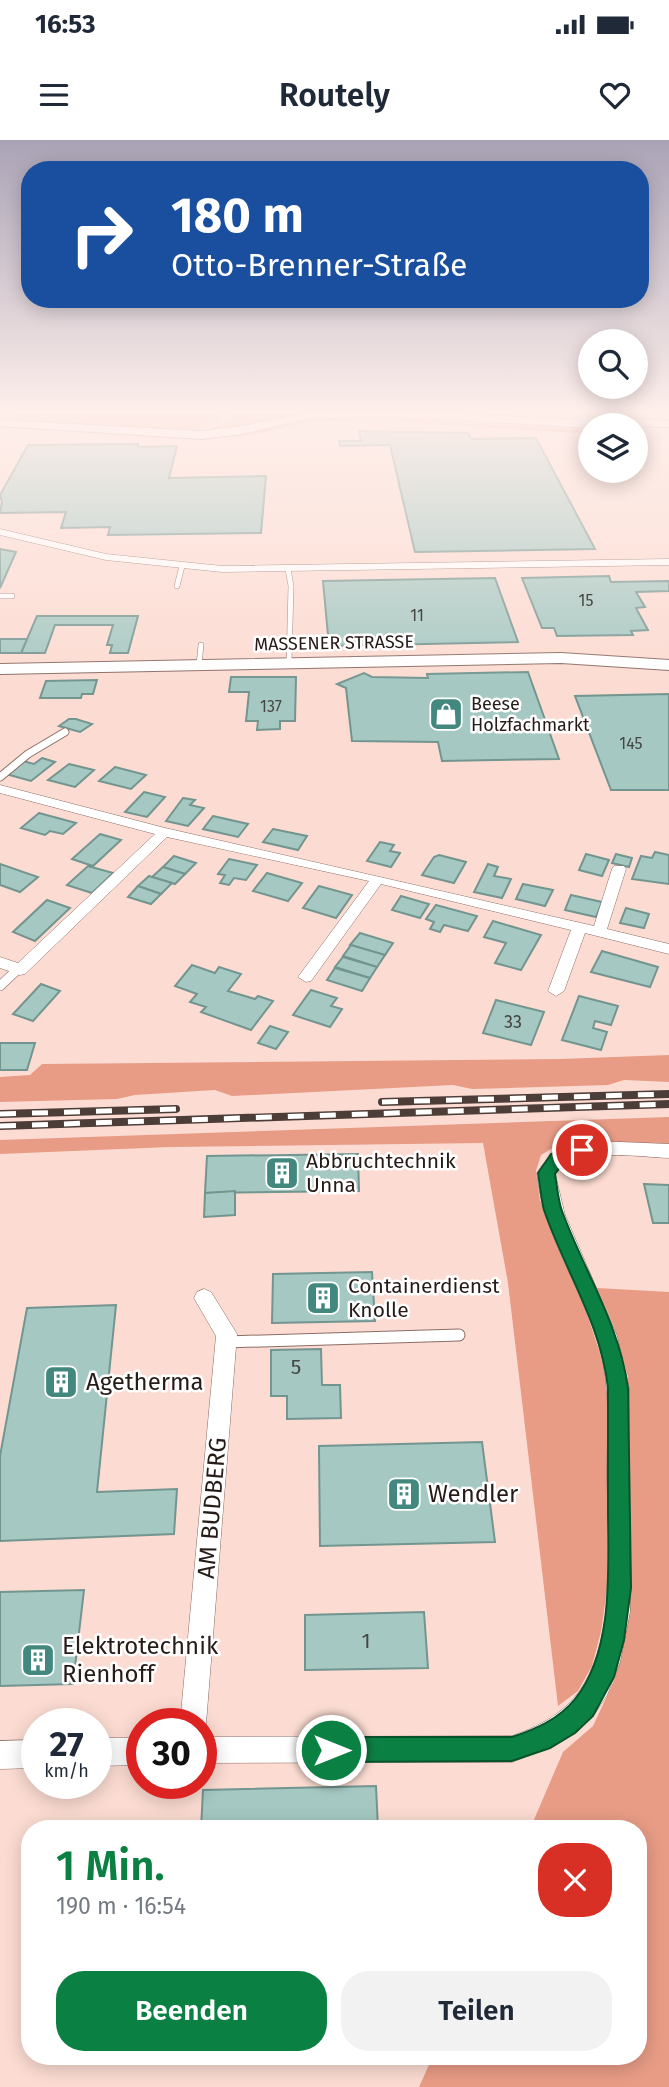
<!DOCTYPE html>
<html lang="de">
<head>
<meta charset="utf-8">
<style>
  body { margin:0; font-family:"Fira Sans",sans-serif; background:#f2f2f3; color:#1f2937; height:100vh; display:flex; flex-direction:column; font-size:26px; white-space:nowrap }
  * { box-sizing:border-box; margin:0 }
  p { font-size:23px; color:#747a83 }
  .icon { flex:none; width:38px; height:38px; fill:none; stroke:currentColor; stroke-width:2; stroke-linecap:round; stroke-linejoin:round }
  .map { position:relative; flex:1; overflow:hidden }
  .drawer { position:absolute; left:21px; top:1680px; width:626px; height:245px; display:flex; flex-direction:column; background:#fff; border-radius:28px; box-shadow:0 4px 18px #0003 }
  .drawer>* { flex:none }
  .top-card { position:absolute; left:21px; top:21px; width:628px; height:147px; border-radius:28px; box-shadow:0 4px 18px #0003; background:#1a4fa0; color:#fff; overflow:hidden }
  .controls { position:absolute; left:578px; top:189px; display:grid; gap:14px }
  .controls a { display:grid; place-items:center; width:70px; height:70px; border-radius:50%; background:#fff; box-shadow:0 4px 18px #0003; font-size:35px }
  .speed { position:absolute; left:21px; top:1568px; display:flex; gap:14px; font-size:35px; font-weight:700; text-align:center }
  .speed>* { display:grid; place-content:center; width:91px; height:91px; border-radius:50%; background:#fff; box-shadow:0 4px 18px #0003; line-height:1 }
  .speed small { font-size:18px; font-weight:400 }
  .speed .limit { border:10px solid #d22; background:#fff; color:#111 }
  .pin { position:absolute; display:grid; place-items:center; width:60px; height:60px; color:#fff; margin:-30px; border:4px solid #fff; border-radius:50%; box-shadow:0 2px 7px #0007 }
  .me { position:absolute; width:77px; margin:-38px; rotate:90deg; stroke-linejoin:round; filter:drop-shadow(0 0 5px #0008) }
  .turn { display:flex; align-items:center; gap:24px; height:147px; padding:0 35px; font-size:32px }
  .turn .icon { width:91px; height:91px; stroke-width:2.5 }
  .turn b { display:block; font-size:49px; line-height:60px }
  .round { display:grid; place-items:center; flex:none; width:74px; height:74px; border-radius:28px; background:#f2f2f3 }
  .head { display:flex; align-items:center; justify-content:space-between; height:119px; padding:0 35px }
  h1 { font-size:42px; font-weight:600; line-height:52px; color:#0b8043 }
  .cta { display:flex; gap:14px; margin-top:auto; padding:14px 35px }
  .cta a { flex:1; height:80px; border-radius:28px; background:#0b8043; color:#fff; font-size:28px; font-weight:600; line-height:80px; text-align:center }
  .cta a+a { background:#f2f2f3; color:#1f2937 }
  .status { display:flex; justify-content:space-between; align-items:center; height:49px; padding:0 35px; background:#fff; direction:ltr }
  .status svg { height:19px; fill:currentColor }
  header { display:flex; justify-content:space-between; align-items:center; height:91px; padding:0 35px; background:#fff; font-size:32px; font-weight:600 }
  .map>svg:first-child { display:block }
  .green { fill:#e89c86 }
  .building { fill:#a5c8c2; stroke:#739590; stroke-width:2 }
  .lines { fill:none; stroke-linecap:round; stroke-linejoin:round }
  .lane-far3-casing { stroke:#8a6d65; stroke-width:6 }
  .lane-far2-casing { stroke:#8a6d65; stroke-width:9 }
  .lane-far1-casing { stroke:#8a6d65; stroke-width:10 }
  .lane-casing { stroke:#8a6d65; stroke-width:13 }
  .street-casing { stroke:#8a6d65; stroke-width:1 }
  .secondary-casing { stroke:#8a6d65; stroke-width:2 }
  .primary-casing { stroke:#8a6d65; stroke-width:2 }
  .lane-far3 { stroke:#fff; stroke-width:5 }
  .lane-far2 { stroke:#fff; stroke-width:7 }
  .lane-far1 { stroke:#fff; stroke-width:9 }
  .lane { stroke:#fff; stroke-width:11 }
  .street { fill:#fff; fill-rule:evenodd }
  .secondary { fill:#fff; fill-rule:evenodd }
  .primary { fill:#fff; fill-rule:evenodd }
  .rail-casing { stroke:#4c3d38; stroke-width:8 }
  .rail { stroke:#fff; stroke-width:5; stroke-dasharray:16; stroke-linecap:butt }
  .route { fill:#0b8043; stroke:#07532c; stroke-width:2 }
  .labels { text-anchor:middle; stroke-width:5; stroke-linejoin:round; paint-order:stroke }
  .far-number-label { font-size:16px; fill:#464642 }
  .far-street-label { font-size:18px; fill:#261b17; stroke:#fff }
  .far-poi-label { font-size:18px; fill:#261b17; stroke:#fff; text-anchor:start }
  .number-label { font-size:18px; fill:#464642 }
  .poi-label { font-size:21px; fill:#261b17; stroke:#fff; text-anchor:start }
  .near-number-label { font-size:21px; fill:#464642 }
  .near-poi-label { font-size:24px; fill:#261b17; stroke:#fff; text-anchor:start }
  .near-street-label { font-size:24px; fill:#261b17; stroke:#fff }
</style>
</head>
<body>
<div class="status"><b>16:53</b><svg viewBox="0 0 49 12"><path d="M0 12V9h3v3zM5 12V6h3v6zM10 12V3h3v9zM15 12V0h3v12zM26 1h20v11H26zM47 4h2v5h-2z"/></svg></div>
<header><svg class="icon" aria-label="menu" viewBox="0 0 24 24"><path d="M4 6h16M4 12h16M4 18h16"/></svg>Routely<svg class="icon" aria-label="heart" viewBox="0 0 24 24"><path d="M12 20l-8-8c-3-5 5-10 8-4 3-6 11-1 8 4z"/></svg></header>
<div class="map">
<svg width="669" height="1947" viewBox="0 0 669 1947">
  <rect width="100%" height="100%" fill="#fcdcd2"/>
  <g class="green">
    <path d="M14,273H218L222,275C211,304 53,284 22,281L12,277Z"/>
    <path d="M229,273H324L239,289L201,292L228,282L232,276Z"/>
    <path d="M381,277L590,290V294L380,281L317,282L233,298L308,279Z"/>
    <path d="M669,915V942L624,940L608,945L472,949L453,945L232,956L215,950L135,955L117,959L0,962V937L30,935L42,924L560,919Z"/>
    <path d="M669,977V1005L556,1006L541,1015L536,1031L540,1060L578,1146L607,1235L608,1442L601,1492L592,1526L578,1551L558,1566L508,1143L483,1003L170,1007L0,1014V1000Z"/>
    <path d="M597,1148L669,1152V1947H419L433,1916H639V1689H530L563,1612L593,1586L613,1543L623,1503L628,1449V1237L614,1187Z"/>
  </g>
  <g class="building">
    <path d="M359,291L468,293L471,299L536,298L595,409L415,412L390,305L340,306L339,301H361Z"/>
    <path d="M138,304V307L177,306L169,338L266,336L261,393L108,395L110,387L61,388L66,372L0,373L2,362L0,355L28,305Z"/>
    <path d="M0,409L16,412L0,448Z"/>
    <path d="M609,436L611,442L669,441V451L636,452L645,467L636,468L648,490L631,491L633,495L557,496L554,488H542L522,438Z"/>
    <path d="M495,438L518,502L329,506L323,441Z"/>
    <path d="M37,476H138L128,513H110L112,505H107L113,485H55L45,513H21Z"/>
    <path d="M0,499H27L21,513H0Z"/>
    <path d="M528,532L559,619L442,621L438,602L352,601L346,548L337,544L364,533L372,537L428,538L427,534Z"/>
    <path d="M231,537H296L295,581H280V589L257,590L258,581H246L249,552H229Z"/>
    <path d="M97,540L93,554H82L81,558H40L46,541Z"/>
    <path d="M669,554V650H611L575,556Z"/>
    <path d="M69,579H76L92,584L80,592L59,586Z"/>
    <path d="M42,618L55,622L31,641L6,634L23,621L34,624Z"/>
    <path d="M69,624L94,630L75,647L48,640Z"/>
    <path d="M115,627L146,635L131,649L99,641Z"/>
    <path d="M144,652L165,657L147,677L125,672Z"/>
    <path d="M183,658L195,660L190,665L204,668L188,686L166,681Z"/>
    <path d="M39,673L76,683L63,694L50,691L45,695L21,688Z"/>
    <path d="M213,676L248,684L238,697L203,689Z"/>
    <path d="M273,689L307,696L298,710L263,702Z"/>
    <path d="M100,694L121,700L93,726L72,719Z"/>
    <path d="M380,702L394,705L390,711L400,713L391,727L367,721Z"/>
    <path d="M655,712L669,715V744L632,739L641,716L652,718Z"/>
    <path d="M586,714L609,720L602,736L579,730Z"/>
    <path d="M616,714L632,718L629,727L612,723Z"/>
    <path d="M439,715L466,722L454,743L422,735L434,717Z"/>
    <path d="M174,716L196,723L185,734L163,727Z"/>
    <path d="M229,719L257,725L246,740L234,738L229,745L220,743L225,735L218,734Z"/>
    <path d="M0,724L38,737L20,752L0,745Z"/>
    <path d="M488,724L498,727L494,736L511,739L502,758L474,752Z"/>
    <path d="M88,726L113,733L92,753L67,745Z"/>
    <path d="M163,727L185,734L175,744L152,737Z"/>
    <path d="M267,733L302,743L288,761L253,751Z"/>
    <path d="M149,736L152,737L172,743L161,754L138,746Z"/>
    <path d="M523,744L553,750L545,766L516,759Z"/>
    <path d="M138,746L161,754L151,764L128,757Z"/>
    <path d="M319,746L352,755L336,778L303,768Z"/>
    <path d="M571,755L602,762L596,777L565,770Z"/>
    <path d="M401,756L429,764L420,778L392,770Z"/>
    <path d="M47,760L70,768L35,801L13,792Z"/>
    <path d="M436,765L477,776L468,791L444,785L440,792L430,789L434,782L426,779Z"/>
    <path d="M626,768L649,774L644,788L620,783Z"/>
    <path d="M493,781L541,795L521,830L495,823L506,803L484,797Z"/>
    <path d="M360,793L393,803L385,815L350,805Z"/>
    <path d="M351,805L385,815L377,827L343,816Z"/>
    <path d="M602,811L658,827L650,847L591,832Z"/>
    <path d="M343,817L377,827L370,838L335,827Z"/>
    <path d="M192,825L215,833L219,827L241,834L228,851L255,859L258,856L273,861L251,890L201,872L206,867L190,862L197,854L175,846Z"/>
    <path d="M335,828L370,838L362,851L327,840Z"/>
    <path d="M41,844L60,851L33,881L13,874Z"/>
    <path d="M311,850L337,858L331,866L342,869L330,887L293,875Z"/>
    <path d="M579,856L618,866L611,885L595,881L593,888L607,892L601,910L562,900Z"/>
    <path d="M496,860L544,872L531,905L483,893Z"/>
    <path d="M270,886L288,892L276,909L258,903Z"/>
    <path d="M0,903H35L27,930H0Z"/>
    <path d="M358,1014L359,1051L205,1053L207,1016Z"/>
    <path d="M644,1044L669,1045V1083H653Z"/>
    <path d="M235,1051V1075L204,1077L205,1053Z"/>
    <path d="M372,1132L375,1181L272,1183L273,1134Z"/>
    <path d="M116,1165L97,1352L177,1349L174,1394L0,1401V1316L27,1168Z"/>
    <path d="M321,1209L322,1245H340L341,1278L287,1279V1256H271V1210Z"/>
    <path d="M482,1302L495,1402L320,1406L319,1306Z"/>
    <path d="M84,1450L73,1544L0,1546V1452Z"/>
    <path d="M424,1472L428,1528L305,1530V1475Z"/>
    <path d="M376,1646L378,1689H201L203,1650Z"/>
  </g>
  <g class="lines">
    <g class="lane-far3-casing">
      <g id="lane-far3">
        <path d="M288,429L291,446L289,523"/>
        <path d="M177,446L182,426"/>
        <path d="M0,456H12"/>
        <path d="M199,525L201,505"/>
      </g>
    </g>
    <g class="lane-far2-casing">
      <path id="lane-far2" d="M0,637L28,614L65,592"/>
    </g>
    <g class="lane-far1-casing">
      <path id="lane-far1" d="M0,846L18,829"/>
    </g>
    <g class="lane-casing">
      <path id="lane" d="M226,1202L459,1195"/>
    </g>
    <g class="street-casing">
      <g id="street">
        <path d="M0,389L106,414L222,426L669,419V425L222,432L106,420L0,395Z"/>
        <path d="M0,645L165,688L594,786L612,729L614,726H624L626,729L607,789L669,804V814L585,793L564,851L556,856L548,851L571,790L381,744L311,841L306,842L298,837L301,833L369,741L167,697L25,834L20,835L0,828V817L18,823L155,694L0,653Z"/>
        <path d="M620,1002L669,1004V1018C637,1017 577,1006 555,1034L565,1075L617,1196L629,1248L630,1472L620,1522L607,1555L593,1576L578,1591L551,1607L512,1622L201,1623V1597L512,1596C546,1584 573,1568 589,1535C616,1480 608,1395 607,1335C607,1294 611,1253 601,1213C585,1152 543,1096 537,1033C553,1003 589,1002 620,1002Z"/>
        <path d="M204,1149L211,1152L237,1194L206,1584L201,1594V1584H180L216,1196L194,1158L197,1152Z"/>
        <path d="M96,1598H142V1625L96,1626Z"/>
        <path d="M37,1600V1628L0,1629V1601Z"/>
      </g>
    </g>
    <g class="secondary-casing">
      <path id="secondary" d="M561,513L669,520V530L561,523L0,534V524Z"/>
    </g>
    <g class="primary-casing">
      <path id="primary" d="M306,273H441L579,280L580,277L584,276L669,281V287L590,285V288L389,276L310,278L243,294L201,299L0,286V280L201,291L243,286Z"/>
    </g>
    <use href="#lane-far3" class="lane-far3"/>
    <use href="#lane-far2" class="lane-far2"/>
    <use href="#lane-far1" class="lane-far1"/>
    <use href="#lane" class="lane"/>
    <use href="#street" class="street"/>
    <use href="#secondary" class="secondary"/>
    <use href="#primary" class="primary"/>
    <g class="rail-casing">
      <g id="rail">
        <path d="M382,962L669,954"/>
        <path d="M0,974L176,969"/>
        <path d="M0,986L669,964"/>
      </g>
    </g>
    <use href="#rail" class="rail"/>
  </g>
  <linearGradient id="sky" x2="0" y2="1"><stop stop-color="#aaa3b6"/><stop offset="0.5" stop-color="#feefeb"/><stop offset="1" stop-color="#feefeb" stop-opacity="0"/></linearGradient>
  <rect width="669" height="545" fill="url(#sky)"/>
  <path class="route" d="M582,1004L588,1005L590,1010L588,1014L563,1023L555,1034C557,1046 558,1060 562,1071C584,1131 619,1183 628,1248L631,1448L624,1500L614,1537L593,1576L575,1593L550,1608L512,1621L331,1622L322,1618L318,1610L322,1601L331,1597H512C536,1589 559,1579 575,1559C615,1510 608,1425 608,1366C608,1327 608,1287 608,1248C601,1183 565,1131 544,1070C541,1059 540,1045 538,1033L551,1014Z"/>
  <defs>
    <g id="shop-square" transform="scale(1.75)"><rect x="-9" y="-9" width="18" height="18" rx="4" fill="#42887e" stroke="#fff"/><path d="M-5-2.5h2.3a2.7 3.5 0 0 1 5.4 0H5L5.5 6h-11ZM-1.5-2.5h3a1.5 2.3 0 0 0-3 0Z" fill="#fff"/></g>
    <g id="building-square" transform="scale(1.75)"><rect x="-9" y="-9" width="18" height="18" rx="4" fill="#42887e" stroke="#fff"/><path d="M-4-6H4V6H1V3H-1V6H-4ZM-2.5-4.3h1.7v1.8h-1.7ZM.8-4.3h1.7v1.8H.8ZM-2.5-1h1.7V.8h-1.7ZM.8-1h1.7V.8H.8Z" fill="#fff"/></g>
  </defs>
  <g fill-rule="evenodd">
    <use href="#shop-square" x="446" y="574"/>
    <use href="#building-square" x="282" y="1033"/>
    <use href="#building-square" x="323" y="1158"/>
    <use href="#building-square" x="61" y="1242"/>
    <use href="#building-square" x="404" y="1354"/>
    <use href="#building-square" x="38" y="1520"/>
  </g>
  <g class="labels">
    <g class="far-number-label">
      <text x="586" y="466">15</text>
      <text x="417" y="481">11</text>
      <text x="271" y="572">137</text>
      <text x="631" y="609">145</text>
    </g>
    <g class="far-street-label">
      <text transform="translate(334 503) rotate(-1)" y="6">MASSENER STRASSE</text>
    </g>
    <g class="far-poi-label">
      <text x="471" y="570">Beese<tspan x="471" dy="21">Holzfachmarkt</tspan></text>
    </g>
    <g class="number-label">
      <text x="513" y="888">33</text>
    </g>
    <g class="poi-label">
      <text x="306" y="1028">Abbruchtechnik<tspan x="306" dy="24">Unna</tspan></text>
      <text x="348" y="1153">Containerdienst<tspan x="348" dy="24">Knolle</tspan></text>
    </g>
    <g class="near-number-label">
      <text x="296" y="1234">5</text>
      <text x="366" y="1508">1</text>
    </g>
    <g class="near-poi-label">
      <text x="86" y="1250">Agetherma</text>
      <text x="428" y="1362">Wendler</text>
      <text x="62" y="1514">Elektrotechnik<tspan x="62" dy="28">Rienhoff</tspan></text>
    </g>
    <g class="near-street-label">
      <text transform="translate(212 1368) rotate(-85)" y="8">AM BUDBERG</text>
    </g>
  </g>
</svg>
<div class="controls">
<a><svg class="icon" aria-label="search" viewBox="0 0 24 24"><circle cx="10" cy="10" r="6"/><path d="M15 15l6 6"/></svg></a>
<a><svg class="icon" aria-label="layers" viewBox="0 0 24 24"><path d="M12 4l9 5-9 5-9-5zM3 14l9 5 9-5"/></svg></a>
</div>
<div class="speed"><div>27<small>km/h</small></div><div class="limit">30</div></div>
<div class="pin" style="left:582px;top:1010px;background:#d93025"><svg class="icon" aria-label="arrive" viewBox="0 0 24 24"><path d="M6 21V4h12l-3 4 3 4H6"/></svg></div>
<svg class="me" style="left:331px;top:1610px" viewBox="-20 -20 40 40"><circle r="17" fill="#0b8043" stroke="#fff" stroke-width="3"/><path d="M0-11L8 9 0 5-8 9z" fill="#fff"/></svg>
<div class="top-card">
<div class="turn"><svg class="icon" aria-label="right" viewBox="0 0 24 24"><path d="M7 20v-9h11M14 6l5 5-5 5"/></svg><div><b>180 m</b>Otto-Brenner-Straße</div></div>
</div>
<section class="drawer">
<div class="head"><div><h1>1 Min.</h1><p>190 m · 16:54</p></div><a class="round" style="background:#d93025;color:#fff"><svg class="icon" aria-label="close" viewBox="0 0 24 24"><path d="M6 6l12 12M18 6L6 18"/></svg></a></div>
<div class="cta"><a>Beenden</a><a>Teilen</a></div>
</section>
</div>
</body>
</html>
